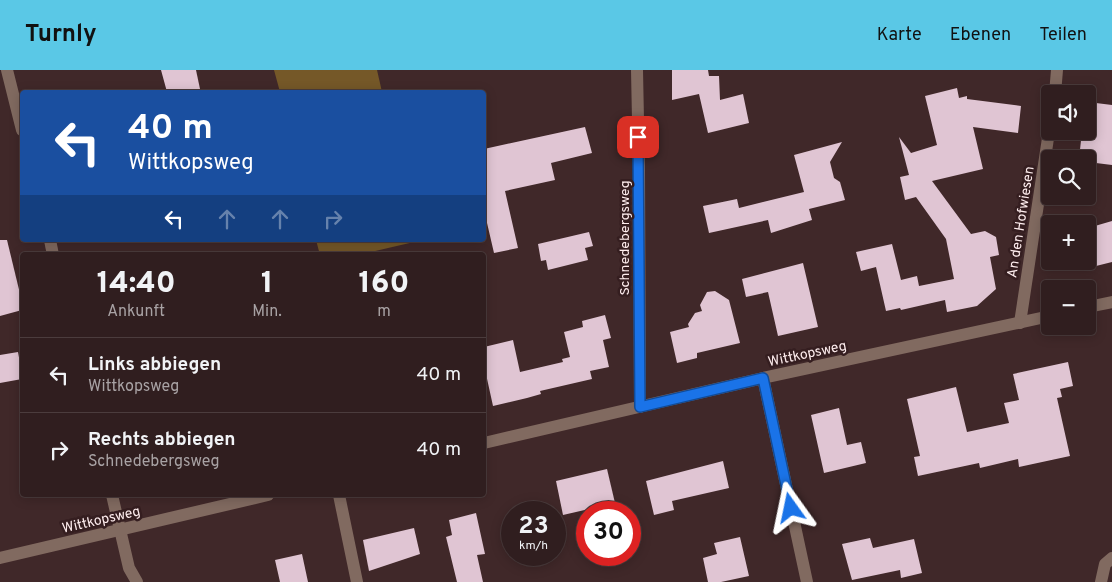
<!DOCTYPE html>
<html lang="de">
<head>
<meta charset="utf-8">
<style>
  body { margin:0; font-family:Overpass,sans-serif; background:#382728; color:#f1f3f6; height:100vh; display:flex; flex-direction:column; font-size:19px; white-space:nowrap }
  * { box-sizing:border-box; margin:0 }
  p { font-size:16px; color:#a8a2a4 }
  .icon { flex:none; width:28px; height:28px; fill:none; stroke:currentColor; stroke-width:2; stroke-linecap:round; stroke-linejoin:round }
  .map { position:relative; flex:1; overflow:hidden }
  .drawer { position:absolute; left:20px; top:182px; width:466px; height:245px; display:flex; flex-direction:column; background:#301e1f; border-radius:5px; box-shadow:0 2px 12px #0003,0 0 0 1px #4b3c3d }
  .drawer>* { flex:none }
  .hud { position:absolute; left:20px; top:20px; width:466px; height:152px; border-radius:5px; box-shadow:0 2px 12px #0003,0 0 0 1px #4b3c3d; background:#1a4fa0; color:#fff; overflow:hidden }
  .buttons { position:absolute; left:1041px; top:15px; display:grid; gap:10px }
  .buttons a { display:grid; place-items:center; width:55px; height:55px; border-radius:5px; background:#301e1f; box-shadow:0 2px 12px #0003,0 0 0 1px #4b3c3d; font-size:25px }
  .speed { position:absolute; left:501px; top:431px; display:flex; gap:10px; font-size:25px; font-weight:700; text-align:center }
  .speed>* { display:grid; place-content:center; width:65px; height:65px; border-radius:50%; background:#301e1f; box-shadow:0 2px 12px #0003,0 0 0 1px #4b3c3d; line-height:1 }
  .speed small { font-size:12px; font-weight:400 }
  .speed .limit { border:8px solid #d22; background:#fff; color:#111 }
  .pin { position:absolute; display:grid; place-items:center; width:42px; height:42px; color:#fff; margin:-21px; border-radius:10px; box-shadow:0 2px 8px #0006 }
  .me { position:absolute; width:55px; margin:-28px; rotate:348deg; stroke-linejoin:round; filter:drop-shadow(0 0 4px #0008) }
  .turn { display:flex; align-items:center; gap:18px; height:105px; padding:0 25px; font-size:22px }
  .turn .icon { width:65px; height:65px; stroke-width:2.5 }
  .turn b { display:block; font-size:35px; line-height:42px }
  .lanes { display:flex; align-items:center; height:48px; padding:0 25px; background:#0003; justify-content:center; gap:25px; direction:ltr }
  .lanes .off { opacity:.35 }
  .eta { display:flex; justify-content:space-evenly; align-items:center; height:85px; text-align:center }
  .eta b { font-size:30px; font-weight:800; line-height:35px }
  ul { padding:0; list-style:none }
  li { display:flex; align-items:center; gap:15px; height:75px; padding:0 25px; border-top:1px solid #4b3c3d }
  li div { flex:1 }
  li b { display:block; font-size:19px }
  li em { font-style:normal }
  header { display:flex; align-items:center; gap:30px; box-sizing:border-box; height:70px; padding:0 25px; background:#5ac8e6; color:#111 }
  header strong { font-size:24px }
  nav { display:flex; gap:28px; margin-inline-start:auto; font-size:18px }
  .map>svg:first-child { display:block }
  .forest { fill:#755828 }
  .building { fill:#e0c5d3 }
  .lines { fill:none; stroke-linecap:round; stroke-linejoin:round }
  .minor { stroke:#816a60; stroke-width:12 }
  .route-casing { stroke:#114b97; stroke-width:12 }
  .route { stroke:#1a73e8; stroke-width:9 }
  .labels { text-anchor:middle; stroke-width:5; stroke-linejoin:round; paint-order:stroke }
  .street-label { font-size:14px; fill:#feedee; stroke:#351e20 }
</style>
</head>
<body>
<header>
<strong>Turnly</strong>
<nav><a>Karte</a><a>Ebenen</a><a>Teilen</a></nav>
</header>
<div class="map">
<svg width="1112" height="512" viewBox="0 0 1112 512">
  <rect width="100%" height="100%" fill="#402829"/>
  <g class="forest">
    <path d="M274,0H377L382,22H280Z"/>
    <path d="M316,170H414V172L358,185H320Z"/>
  </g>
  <g class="building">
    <path d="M161,0H196L200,19L182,22H167Z"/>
    <path d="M672,0H708L709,6H719L720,30L743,24L749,53L708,63L699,24L672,30Z"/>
    <path d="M957,18L959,28L967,26V29L1021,36L1018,63L973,57L983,99L932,111L971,164L985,161L996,167L999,185L990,187L996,219L977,236L947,242L945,230L901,240L900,238L886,241L876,197L861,201L856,182L892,174L901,210L917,206L919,216L954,209L946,169L916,127L905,130L900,107L909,105L899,67L911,83L937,75L925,26Z"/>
    <path d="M1088,32L1112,35V95L1088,92V89H1079L1082,61H1088Z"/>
    <path d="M585,57L592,83L551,93L555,110L505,121L518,178L494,183L484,140V79Z"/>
    <path d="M842,72L830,92L834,108L840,112L845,130L809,139L812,150L771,163L768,150L709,163L703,136L737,129L739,138L804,122L794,85Z"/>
    <path d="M1112,151V192L1088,198V158Z"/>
    <path d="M589,162L593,176L585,178L588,190L548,200L546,190L541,191L538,174Z"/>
    <path d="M0,170H7L22,232V240L0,246Z"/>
    <path d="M803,193L818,257L778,266L768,222L746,227L742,209Z"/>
    <path d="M715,221L729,230L740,273L697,283V288L677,293L670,262L689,257L688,254L695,243L702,241L700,235L707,222Z"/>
    <path d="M605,245L611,268L603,270L609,297L590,301L592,309L540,321L541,324L527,328L493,336L484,295V277L513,270L520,302L563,292L562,289L570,287L564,262L583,257L582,251Z"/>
    <path d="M18,282L20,293L22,295V309L0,313V285Z"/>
    <path d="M1068,292L1073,316L1060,319L1062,327L1057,328L1070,386L1019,397L1018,389L980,398L979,393L918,406L914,387L920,386L907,329L956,317L967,362L1009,353L1004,333L1019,330L1013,304Z"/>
    <path d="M839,338L847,375L861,372L866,393L824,403L811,345Z"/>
    <path d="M723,391L729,418L672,431L674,440L654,445L646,411Z"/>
    <path d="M607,399L615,433L563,445L556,411Z"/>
    <path d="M476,443L485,484L477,485L483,512H457L446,467L452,465L449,450Z"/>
    <path d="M414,458L420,484L369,501L363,470Z"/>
    <path d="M740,467L749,506L721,512H708L703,488L717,484L714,473Z"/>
    <path d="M870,468L873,478L914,469L922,503L901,508L900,500L852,510L842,474Z"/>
    <path d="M302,484L308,512H280L275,490Z"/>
  </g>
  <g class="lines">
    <g class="minor">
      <path d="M7,0L22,60"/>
      <path d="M637,0L639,100L640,337"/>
      <path d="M1055,24L1057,0"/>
      <path d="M50,170L53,185"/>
      <path d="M1088,237L1112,232"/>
      <path d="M1020,253L1050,55"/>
      <path d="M763,308L807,512"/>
      <path d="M484,373L763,308L1050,246"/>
      <path d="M112,425L129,498L137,512"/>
      <path d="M339,425L357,512"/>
      <path d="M0,488L268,425"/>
      <path d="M1101,512L1105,494L1112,488"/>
    </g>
  </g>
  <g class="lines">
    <g class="route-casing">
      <path id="route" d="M638,67L640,337L763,308L791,438"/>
    </g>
    <use href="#route" class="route"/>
  </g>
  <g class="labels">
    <g class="street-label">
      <text transform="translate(1020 152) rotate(-81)" y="5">An den Hofwiesen</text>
      <text transform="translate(624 168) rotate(-90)" y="5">Schnedebergsweg</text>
      <text transform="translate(807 283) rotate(-12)" y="5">Wittkopsweg</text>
      <text transform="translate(101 449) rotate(-13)" y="5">Wittkopsweg</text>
    </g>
  </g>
</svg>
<div class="buttons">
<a><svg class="icon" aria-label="sound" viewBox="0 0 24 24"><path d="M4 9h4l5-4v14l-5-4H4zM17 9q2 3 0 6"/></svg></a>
<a><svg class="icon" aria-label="search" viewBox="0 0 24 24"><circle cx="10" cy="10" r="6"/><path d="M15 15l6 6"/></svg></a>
<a>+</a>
<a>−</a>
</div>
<div class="speed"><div>23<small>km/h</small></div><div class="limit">30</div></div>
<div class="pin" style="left:638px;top:67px;background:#d93025"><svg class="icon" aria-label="arrive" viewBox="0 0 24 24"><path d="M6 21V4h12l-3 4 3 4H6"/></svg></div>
<svg class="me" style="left:791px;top:438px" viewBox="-20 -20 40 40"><path d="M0-17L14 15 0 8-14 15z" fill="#1a73e8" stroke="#fff" stroke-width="4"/></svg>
<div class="hud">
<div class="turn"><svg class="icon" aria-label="left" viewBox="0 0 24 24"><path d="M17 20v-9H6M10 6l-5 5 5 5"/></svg><div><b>40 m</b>Wittkopsweg</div></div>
<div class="lanes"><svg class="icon" aria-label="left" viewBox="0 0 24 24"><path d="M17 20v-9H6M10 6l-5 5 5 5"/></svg><svg class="icon off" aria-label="ahead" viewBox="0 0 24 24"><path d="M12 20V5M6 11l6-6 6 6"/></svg><svg class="icon off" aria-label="ahead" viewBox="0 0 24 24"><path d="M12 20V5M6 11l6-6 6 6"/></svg><svg class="icon off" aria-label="right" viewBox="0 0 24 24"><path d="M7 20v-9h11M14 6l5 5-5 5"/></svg></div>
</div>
<section class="drawer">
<div class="eta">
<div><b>14:40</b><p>Ankunft</p></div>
<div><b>1</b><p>Min.</p></div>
<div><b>160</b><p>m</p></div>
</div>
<ul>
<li><svg class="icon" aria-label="left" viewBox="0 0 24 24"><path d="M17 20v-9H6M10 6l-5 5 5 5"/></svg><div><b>Links abbiegen</b><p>Wittkopsweg</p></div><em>40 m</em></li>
<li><svg class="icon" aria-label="right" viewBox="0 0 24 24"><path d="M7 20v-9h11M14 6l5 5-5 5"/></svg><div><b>Rechts abbiegen</b><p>Schnedebergsweg</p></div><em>40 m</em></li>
</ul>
</section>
</div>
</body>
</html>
